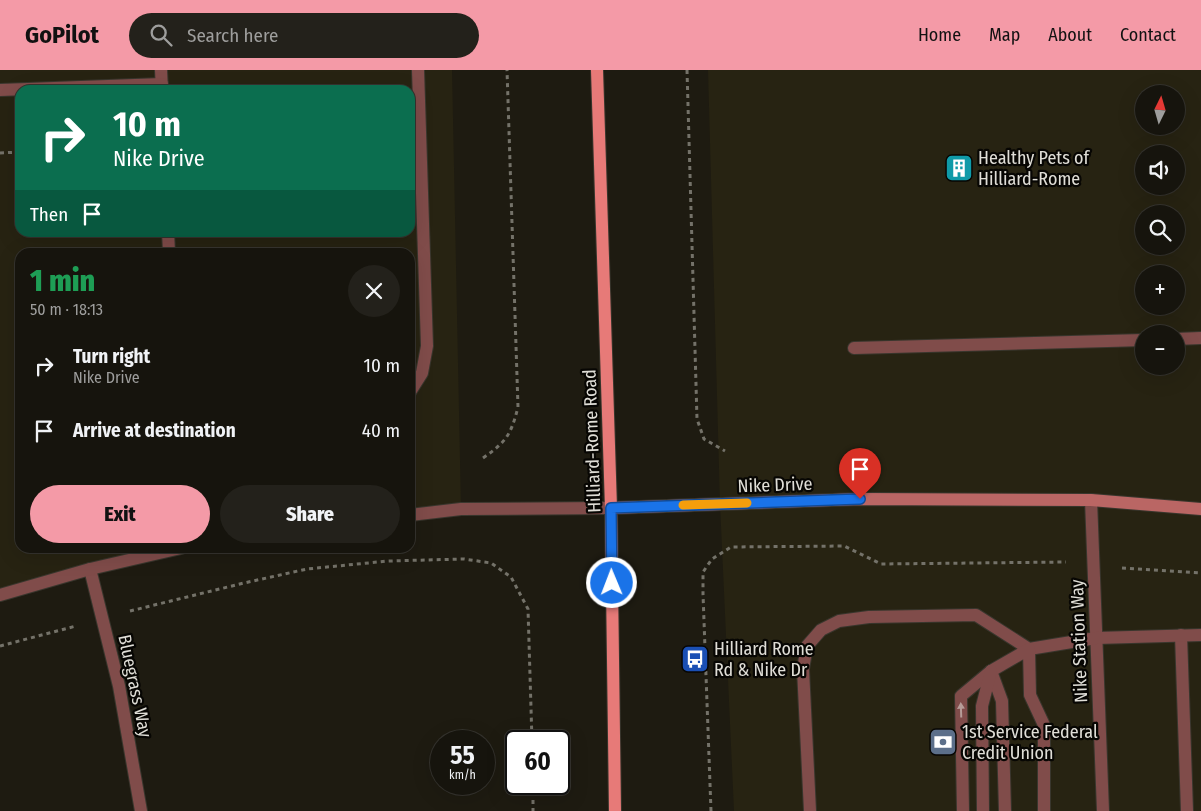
<!DOCTYPE html>
<html lang="en">
<head>
<meta charset="utf-8">
<style>
  body { margin:0; font-family:"Fira Sans Condensed",sans-serif; background:#23211b; color:#f1f3f6; height:100vh; display:flex; flex-direction:column; font-size:19px; white-space:nowrap }
  * { box-sizing:border-box; margin:0 }
  p { font-size:16px; color:#9e9e9d }
  .icon { flex:none; width:28px; height:28px; fill:none; stroke:currentColor; stroke-width:2; stroke-linecap:round; stroke-linejoin:round }
  .map { position:relative; flex:1; overflow:hidden }
  .details { position:absolute; left:15px; top:178px; width:400px; height:305px; display:flex; flex-direction:column; background:#16140d; border-radius:15px; box-shadow:0 5px 20px #0002,0 0 0 1px #35332e }
  .details>* { flex:none }
  .banner { position:absolute; left:15px; top:15px; width:400px; height:152px; border-radius:15px; box-shadow:0 5px 20px #0002,0 0 0 1px #35332e; background:#0b6e4f; color:#fff; overflow:hidden }
  .needle { width:32px; rotate:5deg }
  .tools { position:absolute; left:1135px; top:15px; display:grid; gap:10px }
  .tools a { display:grid; place-items:center; width:50px; height:50px; border-radius:50%; background:#16140d; box-shadow:0 5px 20px #0002,0 0 0 1px #35332e; font-size:25px }
  .speed { position:absolute; left:430px; top:660px; display:flex; gap:10px; font-size:25px; font-weight:700; text-align:center }
  .speed>* { display:grid; place-content:center; width:65px; height:65px; border-radius:50%; background:#16140d; box-shadow:0 5px 20px #0002,0 0 0 1px #35332e; line-height:1 }
  .speed small { font-size:12px; font-weight:400 }
  .speed .limit { border:2px solid #111; border-radius:8px; background:#fff; color:#111 }
  .pin { position:absolute; display:grid; place-items:center; width:42px; height:42px; color:#fff; margin:-51px -21px; border-radius:50% 50% 50% 0; rotate:-45deg; box-shadow:0 0 5px #0007 }
  .pin .icon { rotate:45deg }
  .me { position:absolute; width:55px; margin:-28px; rotate:359deg; stroke-linejoin:round; filter:drop-shadow(0 0 4px #0008) }
  .turn { display:flex; align-items:center; gap:18px; height:105px; padding:0 15px; font-size:22px }
  .turn .icon { width:65px; height:65px; stroke-width:2.5 }
  .turn b { display:block; font-size:35px; line-height:42px }
  .then { display:flex; align-items:center; height:48px; padding:0 15px; background:#0003; gap:10px; font-size:19px }
  .round { display:grid; place-items:center; flex:none; width:52px; height:52px; border-radius:26px; background:#23211b }
  .summary { display:flex; align-items:center; justify-content:space-between; height:85px; padding:0 15px }
  h1 { font-size:30px; font-weight:800; line-height:38px; color:#1e9e55 }
  .cta { display:flex; gap:10px; margin-top:auto; padding:10px 15px }
  .cta a { flex:1; height:58px; border-radius:30px; background:#f49aa7; color:#111; font-size:20px; font-weight:800; line-height:58px; text-align:center }
  .cta a+a { background:#23211b; color:#f1f3f6 }
  ul { padding:0; list-style:none }
  li { display:flex; align-items:center; gap:15px; height:65px; padding:0 15px }
  li div { flex:1 }
  li b { display:block; font-size:19px }
  li em { font-style:normal }
  header { display:flex; align-items:center; gap:30px; box-sizing:border-box; height:70px; padding:0 25px; background:#f49aa7; color:#111 }
  header strong { font-size:24px }
  nav { display:flex; gap:28px; margin-inline-start:auto; font-size:18px }
  .search { width:350px; height:45px; background:#23211b; display:flex; align-items:center; gap:12px; box-sizing:border-box; padding:0 18px; border-radius:28px; color:#9e9e9d; font-size:19px }
  .map>svg:first-child { display:block }
  .built { fill:#272312; fill-rule:evenodd }
  .lines { fill:none; stroke-linecap:round; stroke-linejoin:round }
  .lane-casing { stroke:#39362d; stroke-width:14 }
  .street-casing { stroke:#39362d; stroke-width:14 }
  .secondary-casing { stroke:#39362d; stroke-width:14 }
  .primary-casing { stroke:#39362d; stroke-width:14 }
  .path { stroke:#747269; stroke-width:3; stroke-dasharray:4 4; stroke-linecap:butt }
  .lane { stroke:#804c4a; stroke-width:12 }
  .street { stroke:#804c4a; stroke-width:12 }
  .secondary { stroke:#ba6664; stroke-width:12 }
  .primary { stroke:#e77a78; stroke-width:12 }
  .oneway { fill:#b59c98 }
  .route-casing { stroke:#114b97; stroke-width:12 }
  .route { stroke:#1a73e8; stroke-width:9 }
  .slow { stroke:#f59e0b; stroke-width:9 }
  .labels { text-anchor:middle; stroke-width:4.5; stroke-linejoin:round; paint-order:stroke }
  .poi-label { font-size:18px; fill:#e0ded7; stroke:#070603; text-anchor:start }
  .street-label { font-size:18px; fill:#e0ded7; stroke:#070603 }
</style>
</head>
<body>
<header>
<strong>GoPilot</strong>
<div class="search"><svg class="icon" aria-label="search" viewBox="0 0 24 24"><circle cx="10" cy="10" r="6"/><path d="M15 15l6 6"/></svg>Search here</div>
<nav><a>Home</a><a>Map</a><a>About</a><a>Contact</a></nav>
</header>
<div class="map">
<svg width="1201" height="741" viewBox="0 0 1201 741">
  <rect width="100%" height="100%" fill="#1e1b11"/>
  <g class="built">
    <path d="M0,0H452L461,439L410,445V182H20V478H181L0,525ZM20,20H410V162H20Z"/>
    <path d="M708,0H1201V741H734L720,434ZM1144,24H1176V56H1144ZM1144,84H1176V116H1144ZM1144,144H1176V176H1144ZM1144,204H1176V236H1144ZM1144,264H1176V296H1144Z"/>
  </g>
  <g class="lines">
    <g class="lane-casing">
      <g id="lane">
        <path d="M161,0L162,20"/>
        <path d="M0,20L162,14"/>
        <path d="M168,162L169,182"/>
        <path d="M1176,269L1201,268"/>
        <path d="M854,278L1144,270"/>
        <path d="M410,322L422,303L427,276L418,0"/>
        <path d="M1091,430L1103,741"/>
        <path d="M1181,565L1187,741"/>
        <path d="M991,601L1002,631L1005,741"/>
        <path d="M810,741L803,599L807,576L821,560L839,551L869,547L976,545L1029,579L1096,568L1201,565"/>
        <path d="M963,741L961,626L991,601L1029,579L1030,625L1044,655V741"/>
        <path d="M983,741L982,636L991,601"/>
      </g>
    </g>
    <g class="street-casing">
      <g id="street">
        <path d="M410,445L461,439L611,438"/>
        <path d="M90,499L119,616L141,741"/>
        <path d="M0,525L90,499L181,478"/>
      </g>
    </g>
    <g class="secondary-casing">
      <path id="secondary" d="M611,438L860,429L1091,430L1201,439"/>
    </g>
    <g class="primary-casing">
      <path id="primary" d="M597,0L611,438L615,741"/>
    </g>
    <g class="path">
      <path d="M687,0L697,349L704,369L725,381"/>
      <path d="M0,83L20,82"/>
      <path d="M483,388C506,372 511,365 518,337L507,0"/>
      <path d="M1122,498L1201,503"/>
      <path d="M130,541L244,513L307,499L388,491L464,489L491,493L511,507L528,539L532,671"/>
      <path d="M0,576L76,556"/>
      <path d="M533,714V741"/>
      <path d="M711,741L703,524V502L712,489L731,477L844,476L881,494L1066,492"/>
    </g>
    <use href="#lane" class="lane"/>
    <use href="#street" class="street"/>
    <use href="#secondary" class="secondary"/>
    <use href="#primary" class="primary"/>
  </g>
  <defs><path id="oneway-solid" d="M-6-.8H1V-3.2L6.5 0L1 3.2V.8H-6Z" transform="scale(1.25)"/></defs>
  <use class="oneway" href="#oneway-solid" transform="translate(961 640) rotate(-92)"/>
  <g class="lines">
    <g class="route-casing">
      <path id="route" d="M612,513L611,438L860,429"/>
    </g>
    <use href="#route" class="route"/>
    <path class="slow" d="M683,435L747,433"/>
  </g>
  <defs>
    <g id="building-square" transform="scale(1.4375)"><rect x="-9" y="-9" width="18" height="18" rx="4" fill="#0f9aa8" stroke="#070603"/><path d="M-4-6H4V6H1V3H-1V6H-4ZM-2.5-4.3h1.7v1.8h-1.7ZM.8-4.3h1.7v1.8H.8ZM-2.5-1h1.7V.8h-1.7ZM.8-1h1.7V.8H.8Z" fill="#fff"/></g>
    <g id="bus-square" transform="scale(1.4375)"><rect x="-9" y="-9" width="18" height="18" rx="4" fill="#1a4fb4" stroke="#070603"/><path d="M-5-6H5V4H4V6H2V4H-2V6H-4V4H-5ZM-3.5-4V0h7V-4ZM-3.5 1.2v1.5H-2V1.2ZM2 1.2v1.5H3.5V1.2Z" fill="#fff"/></g>
    <g id="bank-square" transform="scale(1.4375)"><rect x="-9" y="-9" width="18" height="18" rx="4" fill="#5c6f8a" stroke="#070603"/><path d="M-6-4H6V4H-6ZM0-2.3a2.3 2.3 0 1 0 0 4.6a2.3 2.3 0 1 0 0-4.6Z" fill="#fff"/></g>
  </defs>
  <g fill-rule="evenodd">
    <use href="#building-square" x="959" y="98"/>
    <use href="#bus-square" x="695" y="589"/>
    <use href="#bank-square" x="943" y="672"/>
  </g>
  <g class="labels">
    <g class="poi-label">
      <text x="978" y="94">Healthy Pets of<tspan x="978" dy="21">Hilliard-Rome</tspan></text>
      <text x="714" y="585">Hilliard Rome<tspan x="714" dy="21">Rd &amp; Nike Dr</tspan></text>
      <text x="962" y="668">1st Service Federal<tspan x="962" dy="21">Credit Union</tspan></text>
    </g>
    <g class="street-label">
      <text transform="translate(592 371) rotate(-92)" y="6">Hilliard-Rome Road</text>
      <text transform="translate(775 415) rotate(-2)" y="6">Nike Drive</text>
      <text transform="translate(1079 571) rotate(-92)" y="6">Nike Station Way</text>
      <text transform="translate(135 616) rotate(78)" y="6">Bluegrass Way</text>
    </g>
  </g>
</svg>
<div class="tools">
<a><svg class="needle" viewBox="-14 -14 28 28"><path d="M0-13l5 13h-10z" fill="#e53935"/><path d="M0 13l5-13h-10z" fill="#9e9e9d"/></svg></a>
<a><svg class="icon" aria-label="sound" viewBox="0 0 24 24"><path d="M4 9h4l5-4v14l-5-4H4zM17 9q2 3 0 6"/></svg></a>
<a><svg class="icon" aria-label="search" viewBox="0 0 24 24"><circle cx="10" cy="10" r="6"/><path d="M15 15l6 6"/></svg></a>
<a>+</a>
<a>−</a>
</div>
<div class="speed"><div>55<small>km/h</small></div><div class="limit">60</div></div>
<div class="pin" style="left:860px;top:429px;background:#d93025"><svg class="icon" aria-label="arrive" viewBox="0 0 24 24"><path d="M6 21V4h12l-3 4 3 4H6"/></svg></div>
<svg class="me" style="left:612px;top:513px" viewBox="-20 -20 40 40"><circle r="17" fill="#1a73e8" stroke="#fff" stroke-width="3"/><path d="M0-11L8 9 0 5-8 9z" fill="#fff"/></svg>
<div class="banner">
<div class="turn"><svg class="icon" aria-label="right" viewBox="0 0 24 24"><path d="M7 20v-9h11M14 6l5 5-5 5"/></svg><div><b>10 m</b>Nike Drive</div></div>
<div class="then">Then<svg class="icon" aria-label="arrive" viewBox="0 0 24 24"><path d="M6 21V4h12l-3 4 3 4H6"/></svg></div>
</div>
<section class="details">
<div class="summary"><div><h1>1 min</h1><p>50 m · 18:13</p></div><a class="round"><svg class="icon" aria-label="close" viewBox="0 0 24 24"><path d="M6 6l12 12M18 6L6 18"/></svg></a></div>
<ul>
<li><svg class="icon" aria-label="right" viewBox="0 0 24 24"><path d="M7 20v-9h11M14 6l5 5-5 5"/></svg><div><b>Turn right</b><p>Nike Drive</p></div><em>10 m</em></li>
<li><svg class="icon" aria-label="arrive" viewBox="0 0 24 24"><path d="M6 21V4h12l-3 4 3 4H6"/></svg><div><b>Arrive at destination</b></div><em>40 m</em></li>
</ul>
<div class="cta"><a>Exit</a><a>Share</a></div>
</section>
</div>
</body>
</html>
